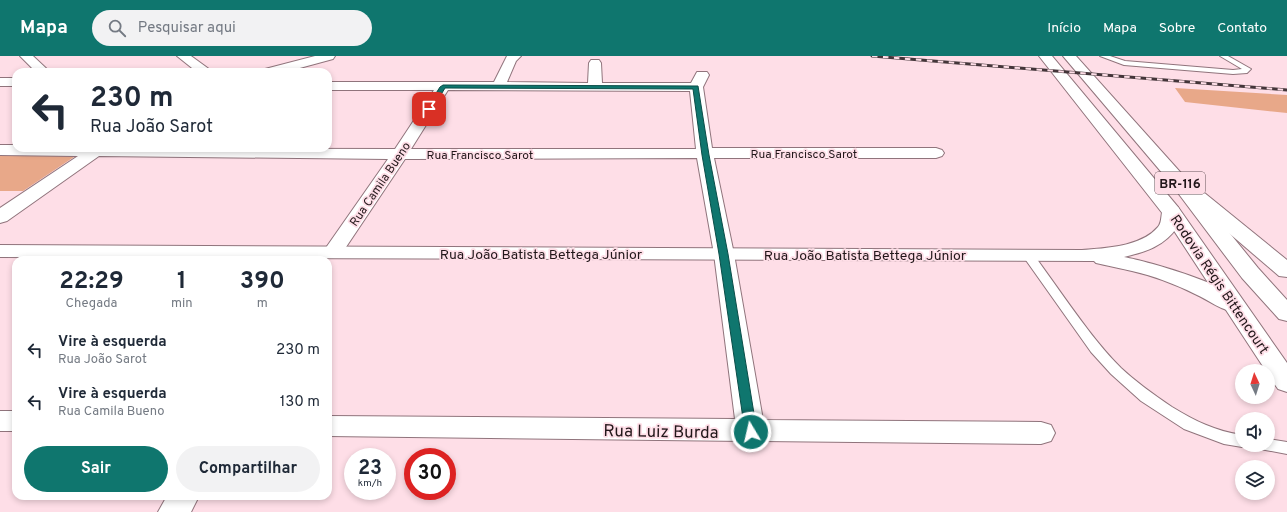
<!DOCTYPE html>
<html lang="pt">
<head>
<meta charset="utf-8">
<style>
  body { margin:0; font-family:Overpass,sans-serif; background:#f2f2f3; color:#1f2937; height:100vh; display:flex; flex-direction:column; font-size:15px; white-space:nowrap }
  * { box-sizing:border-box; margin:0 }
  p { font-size:13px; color:#747a83 }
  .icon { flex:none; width:22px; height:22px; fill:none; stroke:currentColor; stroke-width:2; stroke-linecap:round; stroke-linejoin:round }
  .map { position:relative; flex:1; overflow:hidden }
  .sheet { position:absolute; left:12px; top:200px; width:320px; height:244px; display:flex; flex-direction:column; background:#fff; border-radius:12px; box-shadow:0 2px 6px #0003 }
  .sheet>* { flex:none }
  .banner { position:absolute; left:12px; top:12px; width:320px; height:84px; border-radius:12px; box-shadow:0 2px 6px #0003; background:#fff; color:#1f2937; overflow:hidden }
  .needle { width:26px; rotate:356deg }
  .buttons { position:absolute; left:1235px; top:308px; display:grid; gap:8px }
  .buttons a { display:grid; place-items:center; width:40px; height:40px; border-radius:50%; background:#fff; box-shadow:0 2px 6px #0003; font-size:20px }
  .speed { position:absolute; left:344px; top:392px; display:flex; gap:8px; font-size:20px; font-weight:700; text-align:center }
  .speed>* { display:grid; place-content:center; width:52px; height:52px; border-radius:50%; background:#fff; box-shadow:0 2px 6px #0003; line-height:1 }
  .speed small { font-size:10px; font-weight:400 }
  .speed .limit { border:6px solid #d22; background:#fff; color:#111 }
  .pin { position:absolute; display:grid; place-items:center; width:34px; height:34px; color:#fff; margin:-17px; border-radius:8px; box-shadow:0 2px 6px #0006 }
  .me { position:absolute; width:44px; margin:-22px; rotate:351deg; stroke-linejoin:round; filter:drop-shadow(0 0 3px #0008) }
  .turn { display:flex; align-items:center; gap:14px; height:84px; padding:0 12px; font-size:18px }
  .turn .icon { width:52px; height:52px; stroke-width:2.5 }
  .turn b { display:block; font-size:28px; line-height:34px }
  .eta { display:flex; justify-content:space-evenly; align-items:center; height:68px; text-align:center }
  .eta b { font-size:24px; font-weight:700; line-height:28px }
  .action { display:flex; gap:8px; margin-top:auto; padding:8px 12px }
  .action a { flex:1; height:46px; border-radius:24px; background:#0f766e; color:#fff; font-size:16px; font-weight:700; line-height:46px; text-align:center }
  .action a+a { background:#f2f2f3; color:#1f2937 }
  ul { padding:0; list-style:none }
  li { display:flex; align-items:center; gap:12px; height:52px; padding:0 12px }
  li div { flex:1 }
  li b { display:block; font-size:15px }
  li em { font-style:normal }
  header { display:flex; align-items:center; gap:24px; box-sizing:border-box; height:56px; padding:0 20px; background:#0f766e; color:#fff }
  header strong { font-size:19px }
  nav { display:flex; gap:22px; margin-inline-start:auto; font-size:14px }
  .search { width:280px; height:36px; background:#f2f2f3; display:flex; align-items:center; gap:10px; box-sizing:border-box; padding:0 14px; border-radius:22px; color:#747a83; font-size:15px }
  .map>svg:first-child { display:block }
  .green { fill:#e8a889 }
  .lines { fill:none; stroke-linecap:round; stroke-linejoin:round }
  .lane-casing { stroke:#90747c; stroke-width:2 }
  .street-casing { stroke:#90747c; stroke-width:2 }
  .secondary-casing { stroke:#90747c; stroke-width:2 }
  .highway-casing { stroke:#90747c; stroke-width:2 }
  .lane { fill:#fff; fill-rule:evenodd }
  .street { fill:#fff; fill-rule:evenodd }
  .secondary { fill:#fff; fill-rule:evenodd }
  .highway { fill:#fff; fill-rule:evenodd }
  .rail-casing { stroke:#433539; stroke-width:3 }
  .rail { stroke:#fedee7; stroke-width:2; stroke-dasharray:5.5; stroke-linecap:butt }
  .route { fill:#0f766e; stroke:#0a4d48 }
  .labels { text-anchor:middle; stroke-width:3.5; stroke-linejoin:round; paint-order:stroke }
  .far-street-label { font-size:12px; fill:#22171a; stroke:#fedee7 }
  .shield { fill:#fedee7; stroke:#645358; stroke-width:1 }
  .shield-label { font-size:13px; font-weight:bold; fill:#22171a }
  .street-label { font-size:14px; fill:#22171a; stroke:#fedee7 }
  .near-street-label { font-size:17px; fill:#22171a; stroke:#fedee7 }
</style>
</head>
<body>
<header>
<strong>Mapa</strong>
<div class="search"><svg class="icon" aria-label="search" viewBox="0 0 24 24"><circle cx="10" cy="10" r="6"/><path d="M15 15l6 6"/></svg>Pesquisar aqui</div>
<nav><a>Início</a><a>Mapa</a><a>Sobre</a><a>Contato</a></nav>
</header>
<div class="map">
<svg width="1287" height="456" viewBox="0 0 1287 456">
  <rect width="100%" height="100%" fill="#fedee7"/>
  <g class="green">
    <path d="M1175,32L1287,39V57L1185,46Z"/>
    <path d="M0,98L77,99L23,135H0Z"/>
  </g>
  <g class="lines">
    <g class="lane-casing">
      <g id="lane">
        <path d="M1100,0H1110L1125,5L1233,14L1242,13L1220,0H1228L1251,13L1247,17L1233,18L1124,9Z"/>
        <path d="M1029,197L1033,198C1060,234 1089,280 1121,312C1136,326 1154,339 1172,351C1195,365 1215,375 1242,379V389H1248L1242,391L1224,388L1184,373L1141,345L1111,318L1091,296L1023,200L1025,198Z"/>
        <path d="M1268,383L1287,386V398L1260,393L1258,389H1268Z"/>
      </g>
    </g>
    <g class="street-casing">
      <g id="street">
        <path d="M20,0H33L50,16H36Z"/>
        <path d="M177,0H191L213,16H197Z"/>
        <path d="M315,0H335L333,3L285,16H263L265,13Z"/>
        <path d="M507,0H521L516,5L507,26L588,27L589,7L591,4H599L601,7L602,27H691L697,16H707L709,19L703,31L712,92H936L942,94L944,97L942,100L936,102H714L734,198L763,364L1041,366L1051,369L1055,377L1051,385L1041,388L757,385L751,387L745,385L328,380V360L735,363L714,198L697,102L405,103L340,200L333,202L326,200L323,196L388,103L99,100L7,165L0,167V152L78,100L0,99V89H16V92L395,93L434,34H328V26H494ZM448,34L690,35L696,93H411Z"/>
        <rect x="0" y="22" width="16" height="8"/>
        <rect x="0" y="355" width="16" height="20"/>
      </g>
    </g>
    <g class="secondary-casing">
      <g id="secondary">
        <path d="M1180,121L1186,122L1287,204V221L1279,220L1174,130L1171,126L1174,122Z"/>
        <path d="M1171,149L1178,151C1182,157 1181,165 1177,171C1165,190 1145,196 1124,201C1150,206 1232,229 1246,250L1243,255C1226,259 1211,245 1195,238C1175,228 1154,220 1132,215C1120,212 1108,210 1096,207L1094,205L0,201V189L1082,194C1106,192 1141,191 1158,171C1163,165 1160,157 1164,151Z"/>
        <path d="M167,440H199L191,456H158Z"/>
      </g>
    </g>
    <g class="highway-casing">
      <g id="highway">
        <path d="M1039,0H1052L1178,151L1287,307V336L1278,333L1268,319V315H1266L1163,158Z"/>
        <path d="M1063,0H1076L1181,117L1258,212L1287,244V265L1279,263L1242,222L1169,125Z"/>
      </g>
    </g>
    <use href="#lane" class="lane"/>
    <use href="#street" class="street"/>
    <use href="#secondary" class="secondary"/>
    <use href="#highway" class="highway"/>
    <g class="rail-casing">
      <path id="rail" d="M872,0L1287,34"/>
    </g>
    <use href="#rail" class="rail"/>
  </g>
  <path class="route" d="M443,29L698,30L709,99L728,198L757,376L755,379L751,380L747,379L745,376L719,198L702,99L693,33L445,32L431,55H427L426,53L440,31Z"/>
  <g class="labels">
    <g class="far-street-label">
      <text x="804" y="102">Rua Francisco Sarot</text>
      <text x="480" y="103">Rua Francisco Sarot</text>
      <text transform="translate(380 128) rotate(-56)" y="4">Rua Camila Bueno</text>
    </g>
    <rect class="shield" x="1155" y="116" width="50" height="22" rx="3"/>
    <g class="shield-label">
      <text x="1180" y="132">BR-116</text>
    </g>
    <g class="street-label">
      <text x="541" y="203">Rua João Batista Bettega Júnior</text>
      <text x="865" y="204">Rua João Batista Bettega Júnior</text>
      <text transform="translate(1220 228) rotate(56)" y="5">Rodovia Régis Bittencourt</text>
    </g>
    <g class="near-street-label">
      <text transform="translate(661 375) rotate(1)" y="6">Rua Luiz Burda</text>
    </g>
  </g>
</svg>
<div class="buttons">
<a><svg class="needle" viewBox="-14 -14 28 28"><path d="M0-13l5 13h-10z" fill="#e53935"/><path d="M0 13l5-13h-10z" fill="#747a83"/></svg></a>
<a><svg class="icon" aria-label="sound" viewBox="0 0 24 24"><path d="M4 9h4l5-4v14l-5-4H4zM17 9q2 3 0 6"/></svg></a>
<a><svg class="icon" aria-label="layers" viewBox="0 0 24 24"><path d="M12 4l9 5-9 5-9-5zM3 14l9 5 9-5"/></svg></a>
</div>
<div class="speed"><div>23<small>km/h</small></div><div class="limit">30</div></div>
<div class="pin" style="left:429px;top:53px;background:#d93025"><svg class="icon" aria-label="arrive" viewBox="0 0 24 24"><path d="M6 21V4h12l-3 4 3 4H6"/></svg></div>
<svg class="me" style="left:751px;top:376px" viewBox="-20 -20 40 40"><circle r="17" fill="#0f766e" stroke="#fff" stroke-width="3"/><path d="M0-11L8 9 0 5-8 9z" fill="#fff"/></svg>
<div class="banner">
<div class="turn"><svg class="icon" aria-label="left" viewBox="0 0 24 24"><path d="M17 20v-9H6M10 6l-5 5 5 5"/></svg><div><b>230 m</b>Rua João Sarot</div></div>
</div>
<section class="sheet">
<div class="eta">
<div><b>22:29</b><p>Chegada</p></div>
<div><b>1</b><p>min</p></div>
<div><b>390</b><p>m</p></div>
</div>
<ul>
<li><svg class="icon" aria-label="left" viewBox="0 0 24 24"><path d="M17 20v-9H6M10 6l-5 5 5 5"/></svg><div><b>Vire à esquerda</b><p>Rua João Sarot</p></div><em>230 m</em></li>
<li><svg class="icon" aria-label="left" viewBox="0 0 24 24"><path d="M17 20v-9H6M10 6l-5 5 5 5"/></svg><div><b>Vire à esquerda</b><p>Rua Camila Bueno</p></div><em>130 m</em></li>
</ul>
<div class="action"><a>Sair</a><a>Compartilhar</a></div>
</section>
</div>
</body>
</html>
